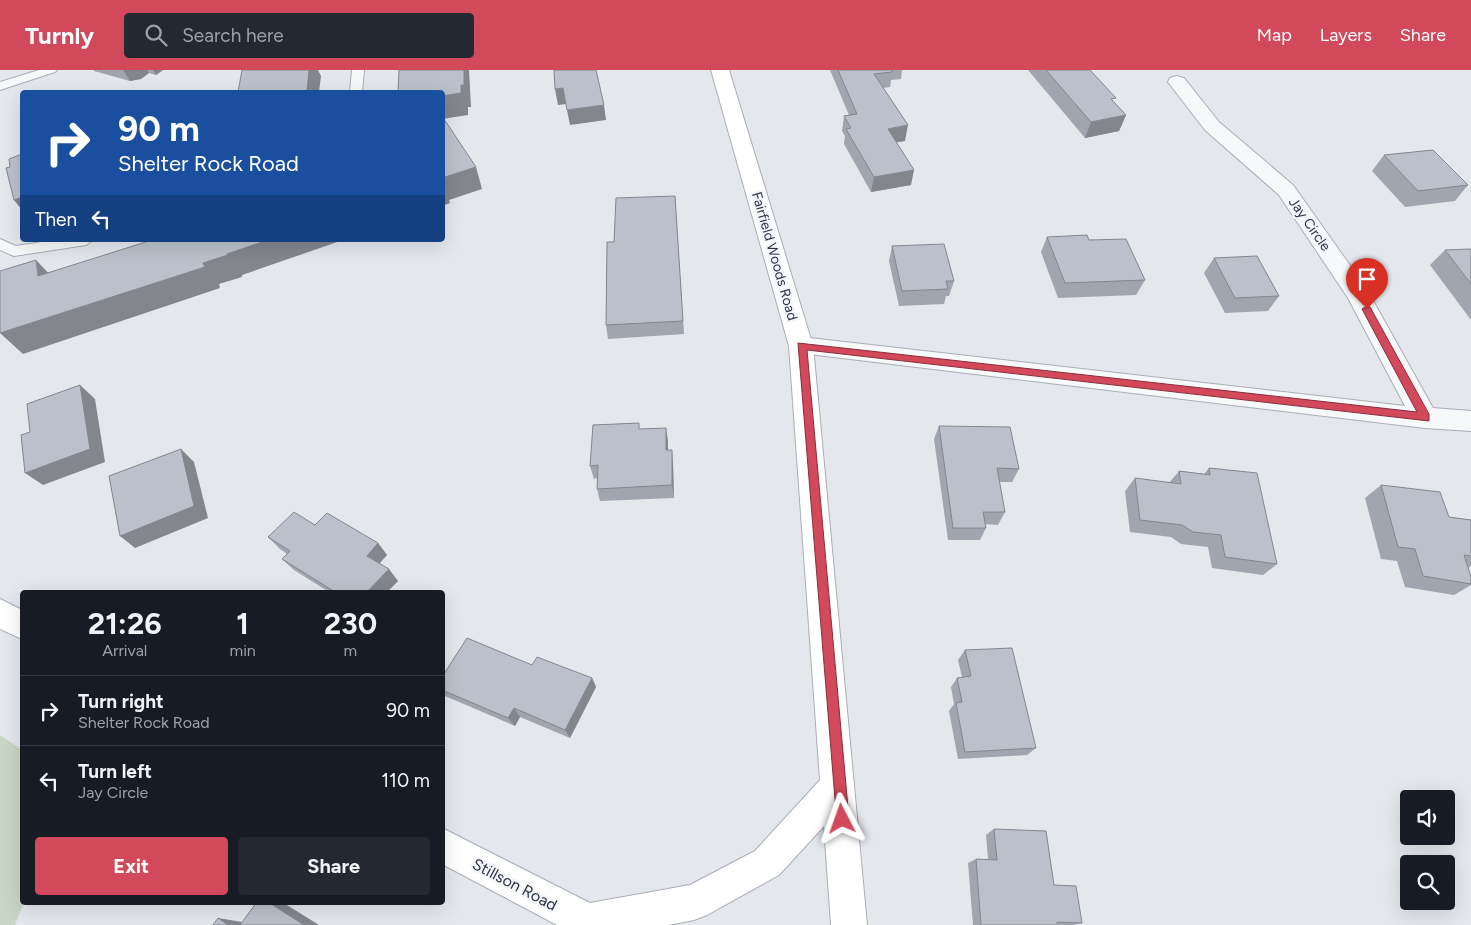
<!DOCTYPE html>
<html lang="en">
<head>
<meta charset="utf-8">
<style>
  body { margin:0; font-family:Figtree,sans-serif; background:#242831; color:#f1f3f6; height:100vh; display:flex; flex-direction:column; font-size:19px; white-space:nowrap }
  * { box-sizing:border-box; margin:0 }
  p { font-size:16px; color:#9ea1a6 }
  .icon { flex:none; width:28px; height:28px; fill:none; stroke:currentColor; stroke-width:2; stroke-linecap:round; stroke-linejoin:round }
  .map { position:relative; flex:1; overflow:hidden }
  .panel { position:absolute; left:20px; top:520px; width:425px; height:315px; display:flex; flex-direction:column; background:#171b24; border-radius:5px; box-shadow:0 5px 20px #0002 }
  .panel>* { flex:none }
  .guide { position:absolute; left:20px; top:20px; width:425px; height:152px; border-radius:5px; box-shadow:0 5px 20px #0002; background:#1a4fa0; color:#fff; overflow:hidden }
  .buttons { position:absolute; left:1400px; top:720px; display:grid; gap:10px }
  .buttons a { display:grid; place-items:center; width:55px; height:55px; border-radius:5px; background:#171b24; box-shadow:0 5px 20px #0002; font-size:25px }
  .pin { position:absolute; display:grid; place-items:center; width:42px; height:42px; color:#fff; margin:-51px -21px; border-radius:50% 50% 50% 0; rotate:-45deg; box-shadow:0 0 5px #0007 }
  .pin .icon { rotate:45deg }
  .me { position:absolute; width:55px; margin:-28px; rotate:356deg; stroke-linejoin:round; filter:drop-shadow(0 0 4px #0008) }
  .turn { display:flex; align-items:center; gap:18px; height:105px; padding:0 15px; font-size:22px }
  .turn .icon { width:65px; height:65px; stroke-width:2.5 }
  .turn b { display:block; font-size:35px; line-height:42px }
  .then { display:flex; align-items:center; height:48px; padding:0 15px; background:#0003; gap:10px; font-size:19px }
  .eta { display:flex; justify-content:space-evenly; align-items:center; height:85px; text-align:center }
  .eta b { font-size:30px; font-weight:700; line-height:35px }
  .primary-button { display:flex; gap:10px; margin-top:auto; padding:10px 15px }
  .primary-button a { flex:1; height:58px; border-radius:5px; background:#d1495b; color:#fff; font-size:20px; font-weight:700; line-height:58px; text-align:center }
  .primary-button a+a { background:#242831; color:#f1f3f6 }
  ul { padding:0; list-style:none }
  li { display:flex; align-items:center; gap:15px; height:70px; padding:0 15px; border-top:1px solid #363941 }
  li div { flex:1 }
  li b { display:block; font-size:19px }
  li em { font-style:normal }
  header { display:flex; align-items:center; gap:30px; box-sizing:border-box; height:70px; padding:0 25px; background:#d1495b; color:#fff }
  header strong { font-size:24px }
  nav { display:flex; gap:28px; margin-inline-start:auto; font-size:18px }
  .search { width:350px; height:45px; background:#242831; display:flex; align-items:center; gap:12px; box-sizing:border-box; padding:0 18px; border-radius:5px; color:#9ea1a6; font-size:19px }
  .map>svg:first-child { display:block }
  .green { fill:#c9d6c5 }
  .lines { fill:none; stroke-linecap:round; stroke-linejoin:round }
  .service-casing { stroke:#a9aeb7; stroke-width:2 }
  .minor-casing { stroke:#a9aeb7; stroke-width:2 }
  .secondary-casing { stroke:#a9aeb7; stroke-width:2 }
  .service { fill:#f7f8fa; fill-rule:evenodd }
  .minor { fill:#f7f8fa; fill-rule:evenodd }
  .secondary { fill:#fff; fill-rule:evenodd }
  .wall { fill:#a1a5ae }
  .shaded-wall { fill:#83868d }
  .building { fill:#bbc0ca; stroke:#83868d }
  .route { fill:#d1495b; stroke:#882f3b }
  .labels { text-anchor:middle; stroke-width:5; stroke-linejoin:round; paint-order:stroke }
  .street-label { font-size:14px; fill:#2b3445; stroke:#f4f6f9 }
  .near-street-label { font-size:16px; fill:#2b3445; stroke:#f4f6f9 }
</style>
</head>
<body>
<header>
<strong>Turnly</strong>
<div class="search"><svg class="icon" aria-label="search" viewBox="0 0 24 24"><circle cx="10" cy="10" r="6"/><path d="M15 15l6 6"/></svg>Search here</div>
<nav><a>Map</a><a>Layers</a><a>Share</a></nav>
</header>
<div class="map">
<svg width="1471" height="855" viewBox="0 0 1471 855">
  <rect width="100%" height="100%" fill="#e4e7ec"/>
  <path class="green" d="M0,665L22,680L24,833L15,855H0Z"/>
  <g class="lines">
    <g class="service-casing">
      <g id="service">
        <path d="M39,0H57L55,2L0,20V12Z"/>
        <path d="M352,0H364L362,22H350Z"/>
        <path d="M0,169L16,176L55,170H93L86,175L14,186L0,180Z"/>
      </g>
    </g>
    <g class="minor-casing">
      <path id="minor" d="M1177,6L1184,8L1219,52L1293,115L1366,218L1433,338L1471,341V361L1425,358L792,282L789,276L792,270L801,267L1405,336L1348,228L1279,125L1205,60L1168,12L1170,8Z"/>
    </g>
    <g class="secondary-casing">
      <g id="secondary">
        <path d="M711,0H729L813,276L867,855H831L824,756L779,805L707,845L694,850L668,855H557L442,794V758L590,833L690,815L755,781L820,710L789,276Z"/>
        <path d="M0,529L22,540V569L0,559Z"/>
      </g>
    </g>
    <use href="#service" class="service"/>
    <use href="#minor" class="minor"/>
    <use href="#secondary" class="secondary"/>
  </g>
  <g class="wall">
    <path d="M94,0H163L156,5L149,3L141,9L130,11L94,1Z"/>
    <path d="M830,0H902L901,9L891,10L890,17L883,18L905,71L897,72L911,115L871,122L844,74L845,66L842,61L844,46L849,45Z"/>
    <path d="M1028,0H1090L1114,32L1126,45L1119,61L1085,68Z"/>
    <path d="M1384,85L1468,115L1455,131L1405,137L1372,101Z"/>
    <path d="M675,126L684,264L608,269L606,255L614,172Z"/>
    <path d="M1047,167L1089,170L1145,210L1136,225L1058,228L1041,182Z"/>
    <path d="M892,176L954,211L949,226H946L944,234L899,236L889,191Z"/>
    <path d="M1471,179V250L1430,195L1445,180Z"/>
    <path d="M1214,188L1279,226L1268,241L1225,243L1204,203Z"/>
    <path d="M939,356L1019,399L1012,412H999L1005,442L998,455L985,454L986,458L980,470H948L934,369Z"/>
    <path d="M640,359L668,371V380L673,393L674,428L600,431L597,419V408L594,409L590,396Z"/>
    <path d="M1209,398L1277,494L1263,505L1212,498L1208,477L1181,474L1171,467L1130,462L1125,421L1135,408L1169,413L1179,401L1204,404Z"/>
    <path d="M1381,415L1449,447L1471,450V496L1468,498L1471,507V515L1454,525L1405,517L1397,491L1381,489L1365,428Z"/>
    <path d="M315,455L378,473L387,485L380,493L398,511L387,522H329L294,500L282,489L287,484L280,479L268,467Z"/>
    <path d="M965,580L1036,678L1027,685L958,689L949,641L954,634L951,617L957,608L962,607L958,590Z"/>
    <path d="M532,595L592,608L596,617L570,668L520,647L515,656L445,626L442,624V607Z"/>
    <path d="M994,759L1054,815L1082,853L1073,855H973L968,793L976,789H988L986,765Z"/>
  </g>
  <g class="shaded-wall">
    <path d="M123,0H147L149,3L141,9L130,11Z"/>
    <path d="M153,0H163L156,5Z"/>
    <path d="M306,0H318L321,6L319,22H294Z"/>
    <path d="M464,0H469L471,37H468V45L442,49V26L461,15Z"/>
    <path d="M563,18L566,34L558,35L555,19Z"/>
    <path d="M604,35L606,50L570,55L567,40Z"/>
    <path d="M1126,45L1119,61L1085,68L1091,52Z"/>
    <path d="M908,55L905,71L886,74L888,59Z"/>
    <path d="M476,97L482,119L449,130L450,133L442,136V108Z"/>
    <path d="M914,100L911,115L871,122L874,107Z"/>
    <path d="M22,127V140L14,130Z"/>
    <path d="M268,170H343L242,205V207L219,214L220,218L23,284L0,263L203,193L227,184Z"/>
    <path d="M36,190L56,211L38,206Z"/>
    <path d="M80,315L95,329L105,392L43,415L25,403Z"/>
    <path d="M666,358L668,371V393L666,380Z"/>
    <path d="M181,379L194,392L208,448L135,478L120,466Z"/>
    <path d="M672,380L673,393L674,428L672,415Z"/>
    <path d="M378,473L387,485L376,497L367,486Z"/>
    <path d="M389,499L398,511L387,522H367Z"/>
    <path d="M592,608L596,617L570,668L565,660Z"/>
    <path d="M514,638L520,647L515,656L508,648Z"/>
    <path d="M268,832H282L319,855H304Z"/>
    <path d="M218,848L242,852L246,855H228Z"/>
  </g>
  <g class="building">
    <path d="M242,0H309L307,21L294,22H238Z"/>
    <path d="M399,0H464V15H461V23L442,26V22H398Z"/>
    <path d="M554,0H596L604,35L567,40L563,18L555,19Z"/>
    <path d="M838,0H892V2L874,4L908,55L888,59L914,100L874,107L846,59L851,58L844,46L857,44Z"/>
    <path d="M1046,0H1090L1116,28L1111,29L1126,45L1091,52Z"/>
    <path d="M442,46L476,97L442,108Z"/>
    <path d="M1433,80L1468,115L1418,121L1384,85Z"/>
    <path d="M22,84V127L14,130L6,98L10,97L9,89Z"/>
    <path d="M675,126L683,251L606,255L607,172H614L616,128Z"/>
    <path d="M1087,165L1089,170L1126,169L1145,210L1065,213L1047,167Z"/>
    <path d="M152,170H268L227,184L228,185L203,193L205,197L0,263V201L36,190L38,206Z"/>
    <path d="M944,174L954,211H946L948,219L902,221L892,176Z"/>
    <path d="M1471,179V214L1445,180Z"/>
    <path d="M1257,186L1279,226L1235,228L1214,188Z"/>
    <path d="M80,315L90,379L25,403L21,365L30,362L27,334Z"/>
    <path d="M639,353V359L666,358V380H672V415L597,419L598,395L590,396L593,355Z"/>
    <path d="M939,356L1010,357L1019,399L997,398L1005,442H983L986,458H953Z"/>
    <path d="M181,379L194,436L120,466L109,406Z"/>
    <path d="M1209,398L1257,403L1277,494L1225,487L1221,465L1193,462L1182,455L1140,450L1135,408L1181,414L1179,401L1210,405Z"/>
    <path d="M1381,415L1440,422L1449,447L1471,450V486L1464,485L1471,507V514L1423,506L1415,479L1398,477Z"/>
    <path d="M294,442L315,455L327,443L378,473L367,486L389,499L367,522H335L282,489L290,481L268,467Z"/>
    <path d="M467,568L532,595L537,587L592,608L565,660L514,638L508,648L442,620V607Z"/>
    <path d="M1012,578L1036,678L965,682L956,633L962,632L957,608L971,606L965,580Z"/>
    <path d="M994,759L1046,761L1054,815L1076,816L1082,853L1057,852V855H981L976,789L997,790Z"/>
    <path d="M257,832H268L304,855H240Z"/>
    <path d="M218,848L228,855H213Z"/>
  </g>
  <path class="route" d="M1367,236L1370,237L1429,344V351L807,280L849,749L847,754L842,756L837,754L798,273L1417,342L1362,239Z"/>
  <g class="labels">
    <g class="street-label">
      <text transform="translate(1310 154) rotate(55)" y="5">Jay Circle</text>
      <text transform="translate(775 186) rotate(74)" y="5">Fairfield Woods Road</text>
    </g>
    <g class="near-street-label">
      <text transform="translate(515 814) rotate(28)" y="6">Stillson Road</text>
    </g>
  </g>
</svg>
<div class="buttons">
<a><svg class="icon" aria-label="sound" viewBox="0 0 24 24"><path d="M4 9h4l5-4v14l-5-4H4zM17 9q2 3 0 6"/></svg></a>
<a><svg class="icon" aria-label="search" viewBox="0 0 24 24"><circle cx="10" cy="10" r="6"/><path d="M15 15l6 6"/></svg></a>
</div>
<div class="pin" style="left:1367px;top:239px;background:#d93025"><svg class="icon" aria-label="arrive" viewBox="0 0 24 24"><path d="M6 21V4h12l-3 4 3 4H6"/></svg></div>
<svg class="me" style="left:842px;top:749px" viewBox="-20 -20 40 40"><path d="M0-17L14 15 0 8-14 15z" fill="#d1495b" stroke="#fff" stroke-width="4"/></svg>
<div class="guide">
<div class="turn"><svg class="icon" aria-label="right" viewBox="0 0 24 24"><path d="M7 20v-9h11M14 6l5 5-5 5"/></svg><div><b>90 m</b>Shelter Rock Road</div></div>
<div class="then">Then<svg class="icon" aria-label="left" viewBox="0 0 24 24"><path d="M17 20v-9H6M10 6l-5 5 5 5"/></svg></div>
</div>
<section class="panel">
<div class="eta">
<div><b>21:26</b><p>Arrival</p></div>
<div><b>1</b><p>min</p></div>
<div><b>230</b><p>m</p></div>
</div>
<ul>
<li><svg class="icon" aria-label="right" viewBox="0 0 24 24"><path d="M7 20v-9h11M14 6l5 5-5 5"/></svg><div><b>Turn right</b><p>Shelter Rock Road</p></div><em>90 m</em></li>
<li><svg class="icon" aria-label="left" viewBox="0 0 24 24"><path d="M17 20v-9H6M10 6l-5 5 5 5"/></svg><div><b>Turn left</b><p>Jay Circle</p></div><em>110 m</em></li>
</ul>
<div class="primary-button"><a>Exit</a><a>Share</a></div>
</section>
</div>
</body>
</html>
